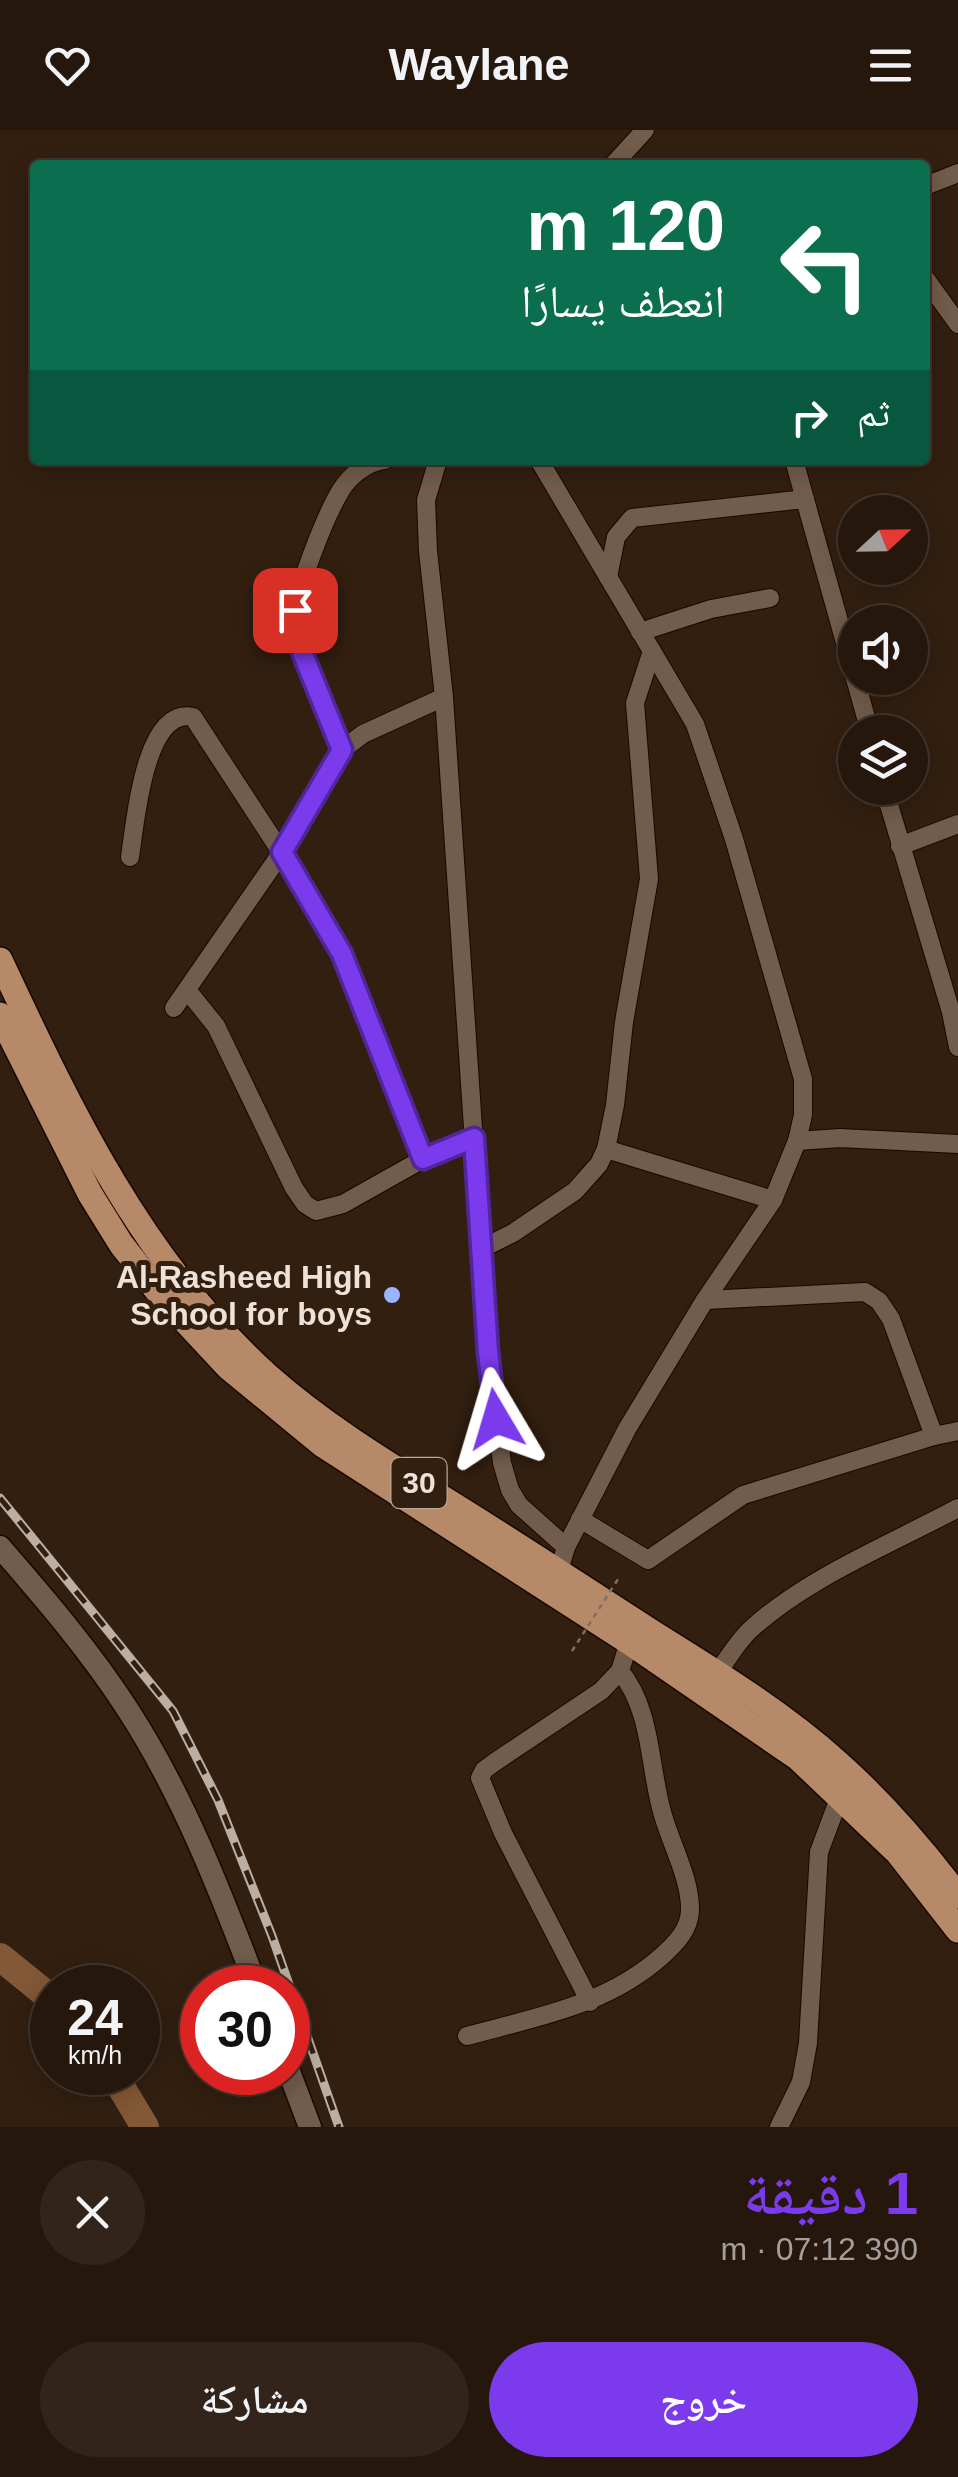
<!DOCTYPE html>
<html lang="ar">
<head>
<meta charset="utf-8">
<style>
  body { margin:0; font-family:Arial,"Noto Naskh Arabic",sans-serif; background:#32241a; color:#f1f3f6; direction:rtl; height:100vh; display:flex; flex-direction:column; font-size:38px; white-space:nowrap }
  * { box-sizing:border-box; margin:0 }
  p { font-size:32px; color:#a49f9d }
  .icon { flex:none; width:55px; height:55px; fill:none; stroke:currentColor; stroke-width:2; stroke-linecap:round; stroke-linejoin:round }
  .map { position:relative; height:1997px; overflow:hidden; direction:ltr }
  .sheet { display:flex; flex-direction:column; background:#26170c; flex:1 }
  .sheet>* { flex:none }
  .hud { position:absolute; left:30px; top:30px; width:900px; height:305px; border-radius:10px; box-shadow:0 5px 25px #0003,0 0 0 2px #42362d; direction:rtl; background:#0b6e4f; color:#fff; overflow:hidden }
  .needle { width:65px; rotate:68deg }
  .controls { position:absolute; left:838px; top:365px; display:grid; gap:20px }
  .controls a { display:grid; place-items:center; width:90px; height:90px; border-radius:50%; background:#26170c; box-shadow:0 5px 25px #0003,0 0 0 2px #42362d; font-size:50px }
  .speed { position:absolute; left:30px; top:1835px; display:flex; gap:20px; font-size:50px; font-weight:700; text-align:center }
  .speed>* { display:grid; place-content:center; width:130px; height:130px; border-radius:50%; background:#26170c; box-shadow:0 5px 25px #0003,0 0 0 2px #42362d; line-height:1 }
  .speed small { font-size:25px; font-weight:400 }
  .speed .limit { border:15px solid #d22; background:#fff; color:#111 }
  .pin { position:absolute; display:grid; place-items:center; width:85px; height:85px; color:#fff; margin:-42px; border-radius:20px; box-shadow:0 5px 15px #0006 }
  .me { position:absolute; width:110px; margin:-55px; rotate:353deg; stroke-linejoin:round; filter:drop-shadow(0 0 8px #0008) }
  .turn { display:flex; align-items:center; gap:35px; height:210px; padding:0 40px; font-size:45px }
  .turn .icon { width:130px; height:130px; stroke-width:2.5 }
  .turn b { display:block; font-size:70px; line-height:85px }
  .then { display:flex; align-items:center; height:95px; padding:0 40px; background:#0003; gap:20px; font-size:38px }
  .round { display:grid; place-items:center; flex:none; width:105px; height:105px; border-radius:52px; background:#32241a }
  .overview { display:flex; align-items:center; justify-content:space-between; height:170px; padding:0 40px }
  h1 { font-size:60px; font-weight:600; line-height:75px; color:#7c3aed }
  .button { display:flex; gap:20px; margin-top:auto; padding:20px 40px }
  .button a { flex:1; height:115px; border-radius:60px; background:#7c3aed; color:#fff; font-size:40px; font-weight:600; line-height:115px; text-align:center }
  .button a+a { background:#32241a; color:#f1f3f6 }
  header { display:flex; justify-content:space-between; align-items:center; height:130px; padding:0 40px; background:#26170c; font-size:45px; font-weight:600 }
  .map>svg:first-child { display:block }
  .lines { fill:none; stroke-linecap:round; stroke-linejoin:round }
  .river { stroke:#825836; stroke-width:28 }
  .street-casing { stroke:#190800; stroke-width:20 }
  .secondary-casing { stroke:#190800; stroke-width:25 }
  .primary-casing { stroke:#190800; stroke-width:28 }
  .street { stroke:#725c4b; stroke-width:18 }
  .secondary { stroke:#725c4b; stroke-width:22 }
  .primary { stroke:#b68a68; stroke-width:25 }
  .rail-casing { stroke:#bdaea3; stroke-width:9 }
  .rail { stroke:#321f10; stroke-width:5; stroke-dasharray:15; stroke-linecap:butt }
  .path-bridge { stroke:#806f62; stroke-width:2.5; stroke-dasharray:5 5; stroke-linecap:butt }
  .route-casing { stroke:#51269a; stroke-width:25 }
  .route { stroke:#7c3aed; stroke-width:18 }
  .poi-dot { fill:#9ab5fd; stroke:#321f10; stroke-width:4 }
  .labels { text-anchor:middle; stroke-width:10; stroke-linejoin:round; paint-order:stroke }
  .shield { fill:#321f10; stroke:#b6a79b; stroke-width:2.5 }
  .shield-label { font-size:30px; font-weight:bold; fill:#eee1d7 }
  .poi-label { font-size:32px; font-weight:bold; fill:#eee1d7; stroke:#321f10; text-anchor:end }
</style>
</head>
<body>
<header><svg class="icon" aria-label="menu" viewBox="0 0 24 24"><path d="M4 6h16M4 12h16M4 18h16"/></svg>Waylane<svg class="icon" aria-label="heart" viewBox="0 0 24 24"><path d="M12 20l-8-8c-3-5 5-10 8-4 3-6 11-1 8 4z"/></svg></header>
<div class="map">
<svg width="958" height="1997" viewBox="0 0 958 1997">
  <rect width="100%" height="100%" fill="#321f10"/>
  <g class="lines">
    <g class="river">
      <path d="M0,1827L52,1869"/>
      <path d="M112,1942L145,1997"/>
    </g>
    <g class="street-casing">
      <g id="street">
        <path d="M613,35L645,0"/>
        <path d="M925,56L958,43"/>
        <path d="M925,148L958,194"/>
        <path d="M438,330L426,370L428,421L444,567L488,1221L502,1333L510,1360L519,1375L566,1417"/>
        <path d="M539,330L695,594L734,709L803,949V985L797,1011L773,1070L705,1170L627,1299L566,1417L559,1441"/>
        <path d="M794,330L870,602"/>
        <path d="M608,447L616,407L632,388L805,369"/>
        <path d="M640,502L711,479L770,468"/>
        <path d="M342,620C327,581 301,539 295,497C291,469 326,385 341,360C351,344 367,333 384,330"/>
        <path d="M884,658L951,882L958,917"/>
        <path d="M900,716L958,694"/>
        <path d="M130,727C135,695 144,576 193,587L302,754L342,824L423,1029"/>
        <path d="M187,860L216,896L294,1058L305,1074L316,1081L343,1074L423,1029L474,1008"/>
        <path d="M174,878L282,722L342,620L363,604L444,567"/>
        <path d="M797,1011L840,1008L958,1014"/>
        <path d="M606,1019L773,1070"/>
        <path d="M483,1118L513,1103L575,1061L599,1034L606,1019L615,975L624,892L649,749L635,573L652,521"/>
        <path d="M705,1170L865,1162L879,1171L891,1189L934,1306"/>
        <path d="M580,1389L648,1430L743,1365L934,1306L958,1301"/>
        <path d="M717,1543C728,1529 737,1512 750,1500C806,1448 891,1414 958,1378"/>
        <path d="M590,1872L503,1703L480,1648L484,1640L495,1632L601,1561L620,1541L629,1512"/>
        <path d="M467,1906C537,1887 608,1875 663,1825C676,1813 689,1800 690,1781C691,1748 669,1711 661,1678C649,1632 651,1579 620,1541"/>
        <path d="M779,1997L801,1952L808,1913L819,1722L840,1666"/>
      </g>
    </g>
    <g class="secondary-casing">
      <g id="secondary">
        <path d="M0,1417C45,1469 90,1521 128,1580C183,1665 221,1763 257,1858"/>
        <path d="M288,1939L310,1997"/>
      </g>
    </g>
    <g class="primary-casing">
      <g id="primary">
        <path d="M0,830C71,982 142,1132 268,1246C330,1301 403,1343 473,1387C535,1426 596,1466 658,1506C719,1544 782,1583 837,1632C882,1672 921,1717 958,1766"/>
        <path d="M0,885L90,1064L121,1114L159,1163L228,1237L323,1315L629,1512L798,1628L898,1723L958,1800"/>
      </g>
    </g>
    <use href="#street" class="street"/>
    <use href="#secondary" class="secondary"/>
    <use href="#primary" class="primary"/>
    <g class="rail-casing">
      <path id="rail" d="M0,1368L173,1581L218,1670L272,1806L339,1997"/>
    </g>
    <use href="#rail" class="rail"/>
    <path class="path-bridge" d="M572,1521L620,1446"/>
  </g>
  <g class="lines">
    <g class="route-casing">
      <path id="route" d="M295,480L302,522L342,620L282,722L342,824L423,1029L474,1008L488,1222L496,1289"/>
    </g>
    <use href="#route" class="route"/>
  </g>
  <circle class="poi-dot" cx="392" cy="1165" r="10"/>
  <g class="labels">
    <rect class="shield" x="391.5" y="1328" width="55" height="50" rx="8"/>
    <g class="shield-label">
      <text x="419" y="1363">30</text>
    </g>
    <g class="poi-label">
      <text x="372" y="1158">Al-Rasheed High<tspan x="372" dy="37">School for boys</tspan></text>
    </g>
  </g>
</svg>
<div class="controls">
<a><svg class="needle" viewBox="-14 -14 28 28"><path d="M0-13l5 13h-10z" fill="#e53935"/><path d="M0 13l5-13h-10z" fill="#a49f9d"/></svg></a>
<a><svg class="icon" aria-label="sound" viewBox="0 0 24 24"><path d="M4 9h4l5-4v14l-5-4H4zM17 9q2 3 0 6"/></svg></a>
<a><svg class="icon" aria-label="layers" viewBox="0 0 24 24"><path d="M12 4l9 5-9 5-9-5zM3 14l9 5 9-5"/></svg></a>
</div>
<div class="speed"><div>24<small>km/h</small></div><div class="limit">30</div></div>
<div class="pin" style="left:295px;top:480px;background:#d93025"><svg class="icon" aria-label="arrive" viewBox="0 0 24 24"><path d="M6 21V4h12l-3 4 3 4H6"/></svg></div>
<svg class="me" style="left:496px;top:1289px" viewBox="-20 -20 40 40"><path d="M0-17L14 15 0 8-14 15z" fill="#7c3aed" stroke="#fff" stroke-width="4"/></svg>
<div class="hud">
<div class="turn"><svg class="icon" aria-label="left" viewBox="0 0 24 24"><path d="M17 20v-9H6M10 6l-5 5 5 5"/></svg><div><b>120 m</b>انعطف يسارًا</div></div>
<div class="then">ثم<svg class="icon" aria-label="right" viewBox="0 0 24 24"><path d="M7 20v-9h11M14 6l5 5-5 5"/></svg></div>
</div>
</div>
<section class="sheet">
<div class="overview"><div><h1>1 دقيقة</h1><p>390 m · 07:12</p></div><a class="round"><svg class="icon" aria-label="close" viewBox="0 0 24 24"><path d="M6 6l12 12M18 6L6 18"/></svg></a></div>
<div class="button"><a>خروج</a><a>مشاركة</a></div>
</section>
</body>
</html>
